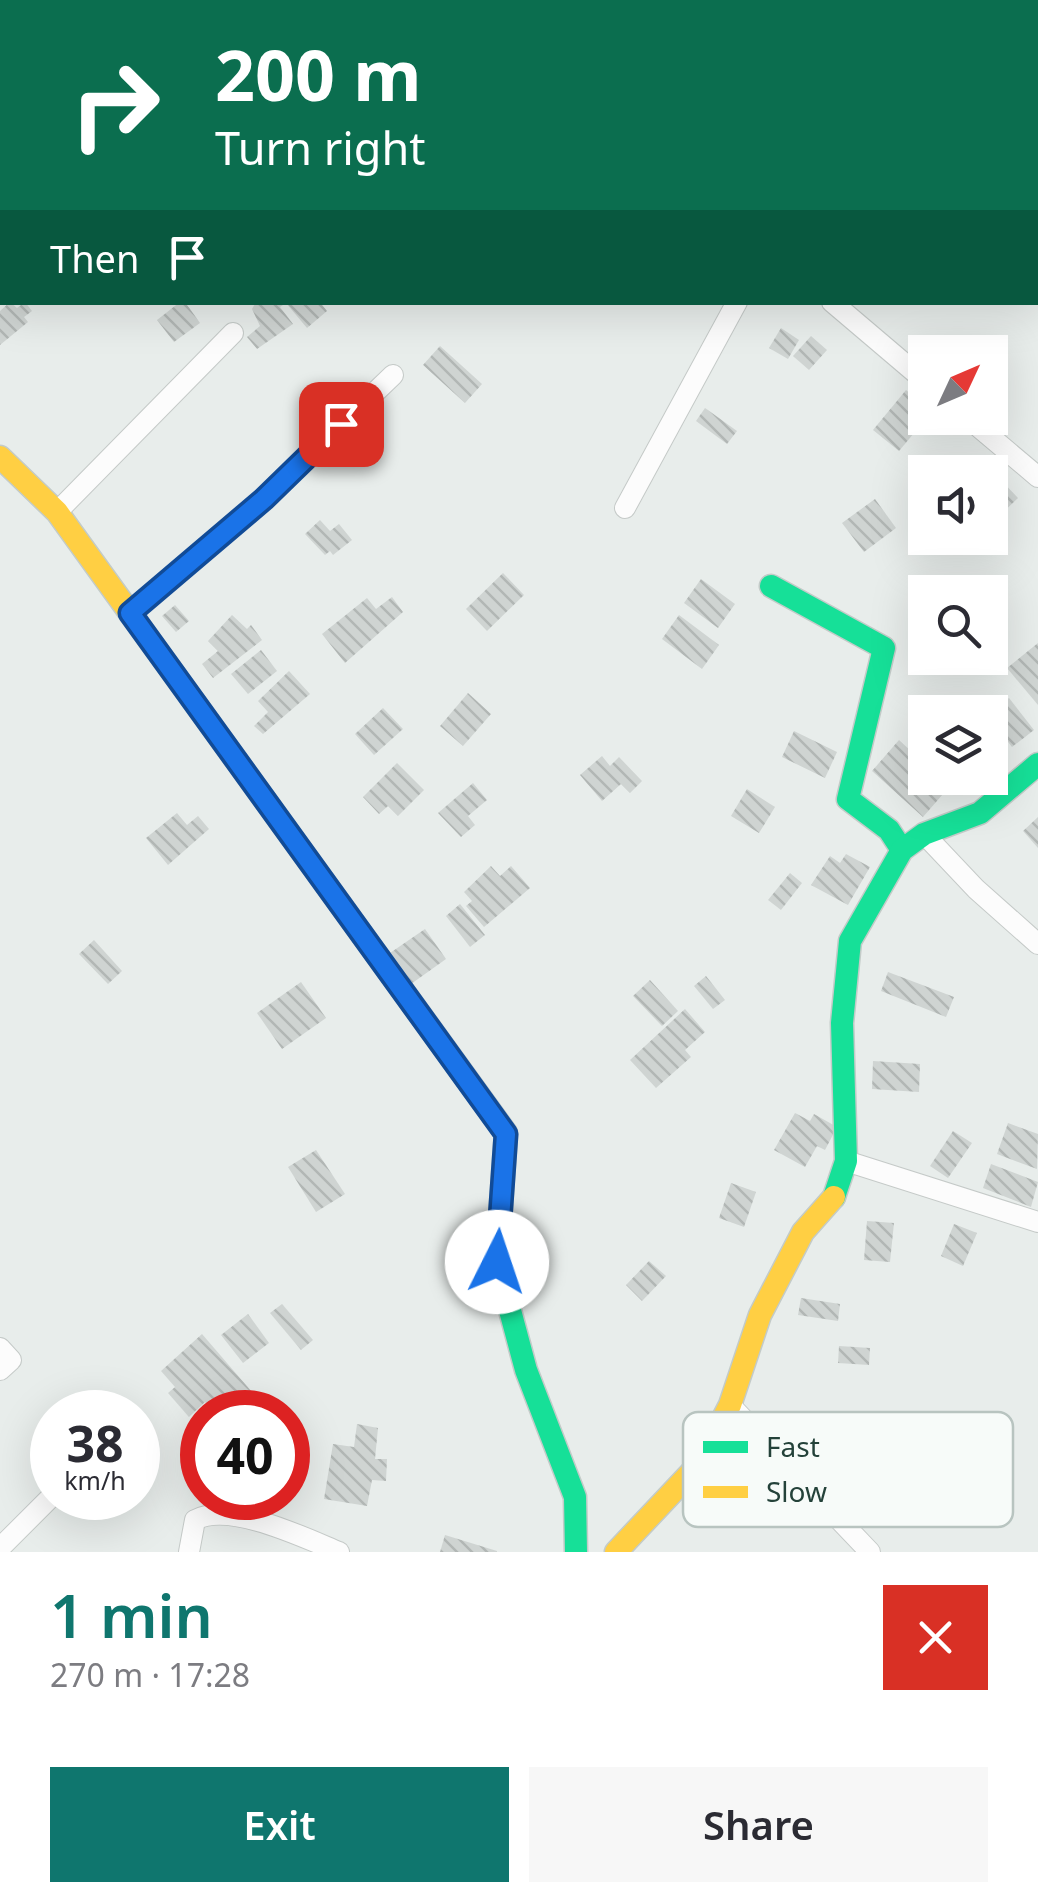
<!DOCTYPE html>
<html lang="en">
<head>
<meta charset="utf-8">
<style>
  body { margin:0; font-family:"Noto Sans",sans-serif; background:#f7f7f7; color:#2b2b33; height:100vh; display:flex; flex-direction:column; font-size:38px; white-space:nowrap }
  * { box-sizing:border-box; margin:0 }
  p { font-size:32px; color:#7c7c81 }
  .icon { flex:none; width:55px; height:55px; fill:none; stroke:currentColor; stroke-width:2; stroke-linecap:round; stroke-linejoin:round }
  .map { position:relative; height:1552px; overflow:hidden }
  .details { display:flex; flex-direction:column; background:#fff; flex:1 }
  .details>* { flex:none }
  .hud { position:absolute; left:0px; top:0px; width:1040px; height:305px; box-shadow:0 10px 40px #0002; background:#0b6e4f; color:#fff; overflow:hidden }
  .needle { width:65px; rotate:46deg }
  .fabs { position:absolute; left:908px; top:335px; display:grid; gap:20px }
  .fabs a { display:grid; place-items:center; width:100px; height:100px; border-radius:0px; background:#fff; box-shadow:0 10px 40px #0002; font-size:50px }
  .speed { position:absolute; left:30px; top:1390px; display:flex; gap:20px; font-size:50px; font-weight:700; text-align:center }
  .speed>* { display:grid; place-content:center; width:130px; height:130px; border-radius:50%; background:#fff; box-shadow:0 10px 40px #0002; line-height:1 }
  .speed small { font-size:25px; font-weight:400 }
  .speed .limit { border:15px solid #d22; background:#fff; color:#111 }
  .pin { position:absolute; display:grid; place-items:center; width:85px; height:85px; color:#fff; margin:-42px; border-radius:20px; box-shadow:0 5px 15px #0006 }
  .me { position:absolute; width:110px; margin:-55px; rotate:4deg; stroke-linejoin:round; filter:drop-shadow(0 0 8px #0008) }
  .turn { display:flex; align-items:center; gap:35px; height:210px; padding:0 50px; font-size:45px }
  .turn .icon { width:130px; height:130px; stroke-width:2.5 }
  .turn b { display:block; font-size:70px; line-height:85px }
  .then { display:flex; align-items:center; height:95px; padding:0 50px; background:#0003; gap:20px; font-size:38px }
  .round { display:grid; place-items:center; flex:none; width:105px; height:105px; border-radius:0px; background:#f7f7f7 }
  .overview { display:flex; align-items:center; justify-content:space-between; height:170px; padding:0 50px }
  h1 { font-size:60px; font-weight:600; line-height:75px; color:#0f766e }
  .action { display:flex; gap:20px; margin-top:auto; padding:20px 50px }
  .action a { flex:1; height:115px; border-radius:0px; background:#0f766e; color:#fff; font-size:40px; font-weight:600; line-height:115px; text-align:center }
  .action a+a { background:#f7f7f7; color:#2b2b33 }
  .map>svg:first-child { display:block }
  .building { fill:url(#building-back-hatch) }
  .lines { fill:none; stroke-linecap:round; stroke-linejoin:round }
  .street-casing { stroke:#c5cac8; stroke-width:22 }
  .fast-casing { stroke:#c3cbc8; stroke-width:25 }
  .slow-casing { stroke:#c3cbc8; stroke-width:25 }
  .street { stroke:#fcfcfc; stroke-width:20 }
  .fast { stroke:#16e098; stroke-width:22 }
  .slow { stroke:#ffcf43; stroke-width:22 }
  .route-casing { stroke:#114b97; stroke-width:25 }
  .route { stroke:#1a73e8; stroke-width:18 }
  .key { fill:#f7fbf9; stroke:#b8c4c0; stroke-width:2.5 }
  .key-label { font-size:28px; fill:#24423a }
</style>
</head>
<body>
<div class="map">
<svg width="1038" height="1552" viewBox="0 0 1038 1552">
  <defs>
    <pattern id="building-back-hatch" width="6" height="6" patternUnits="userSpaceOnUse" patternTransform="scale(2.5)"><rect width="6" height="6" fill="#cfd4d2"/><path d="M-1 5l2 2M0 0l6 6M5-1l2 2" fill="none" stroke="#b2b7b5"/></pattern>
  </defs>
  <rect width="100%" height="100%" fill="#e8edeb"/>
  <g class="building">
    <path d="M10,302L17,308L25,302L32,311L24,317L28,322L0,345V311Z"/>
    <path d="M180,302H185L200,323L174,342L157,320Z"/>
    <path d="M256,302H320L327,311L307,328L286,303L280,307L293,324L257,349L247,337L260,326L252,309Z"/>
    <path d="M781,328L799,340L788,359L769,348Z"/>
    <path d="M811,336L827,350L809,370L793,356Z"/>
    <path d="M440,346L482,384L465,403L423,365Z"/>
    <path d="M997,382L1006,393L990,405V388Z"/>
    <path d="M906,390L925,406V420L899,451L873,430Z"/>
    <path d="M705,408L737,431L727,444L696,421Z"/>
    <path d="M984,462L1018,498L995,520L990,515V472H972Z"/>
    <path d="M875,499L896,528L864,552L842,523Z"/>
    <path d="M320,520L330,531L339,524L352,540L333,555L330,551L325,555L305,534Z"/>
    <path d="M503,573L524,595L487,631L466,609Z"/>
    <path d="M701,579L735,604L718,628L684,603Z"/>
    <path d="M392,597L403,612L345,663L322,634L367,598L376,609Z"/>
    <path d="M175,605L189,621L176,632L162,616Z"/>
    <path d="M232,615L247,629L251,625L262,640L213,678L202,664L218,651L208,641Z"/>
    <path d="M679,615L719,645L702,669L662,639Z"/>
    <path d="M1038,643V705L1007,668Z"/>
    <path d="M261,650L277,671L248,694L231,674Z"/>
    <path d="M289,671L310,694L263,734L254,726L268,712L258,701Z"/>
    <path d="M468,693L491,714L463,746L440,726Z"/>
    <path d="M1009,698L1034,730L1012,747L990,719V713Z"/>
    <path d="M383,708L403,729L374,755L355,734Z"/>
    <path d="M794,731L837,752L825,778L782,757Z"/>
    <path d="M899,740L925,764V778H941L950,786L923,817L872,771Z"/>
    <path d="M602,756L610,766L619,757L642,781L630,793L621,784L602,801L580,775Z"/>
    <path d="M397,763L424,790L398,816L388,806L379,814L363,797Z"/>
    <path d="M473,783L487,800L468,816L475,825L461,837L438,813Z"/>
    <path d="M747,789L775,807L759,833L731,816Z"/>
    <path d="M177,813L187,825L198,816L209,829L168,865L146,838Z"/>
    <path d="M1038,817V848L1023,831Z"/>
    <path d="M846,854L870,867L848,905L811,885L830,856L840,863Z"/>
    <path d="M491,866L500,876L511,866L530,888L484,927L466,906L472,901L464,892Z"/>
    <path d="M790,873L802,883L781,910L768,900Z"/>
    <path d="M460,904L485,935L470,947L446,916Z"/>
    <path d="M425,929L446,959L411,984L390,953Z"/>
    <path d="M94,940L122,971L108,984L79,954Z"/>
    <path d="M888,972L954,997L946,1017L881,991Z"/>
    <path d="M706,976L725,1000L713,1009L694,986Z"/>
    <path d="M650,980L678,1011L662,1026L633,996Z"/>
    <path d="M301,982L326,1018L282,1049L257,1013Z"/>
    <path d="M685,1009L705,1032L685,1050L691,1057L656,1088L630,1060Z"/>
    <path d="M873,1061L920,1064L919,1092L872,1089Z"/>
    <path d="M795,1113L810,1121L814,1114L837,1127L825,1150L817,1146L805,1167L774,1150Z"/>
    <path d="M1008,1123L1038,1134L1037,1169L997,1154Z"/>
    <path d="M953,1131L972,1143L948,1178L930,1166Z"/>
    <path d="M316,1150L345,1194L316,1212L288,1167Z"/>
    <path d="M991,1164L1038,1182L1031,1207L983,1188Z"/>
    <path d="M731,1183L756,1192L744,1227L719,1218Z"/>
    <path d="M867,1221L894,1223L890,1262L864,1260Z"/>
    <path d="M954,1224L977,1233L963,1266L941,1256Z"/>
    <path d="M649,1261L666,1276L642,1301L626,1285Z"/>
    <path d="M801,1298L840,1304L838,1321L798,1315Z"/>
    <path d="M282,1304L313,1340L301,1350L270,1313Z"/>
    <path d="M248,1314L269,1343L243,1363L221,1335Z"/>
    <path d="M202,1334L252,1392L228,1412H214L205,1402L189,1417L168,1393L175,1387L161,1371Z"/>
    <path d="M839,1346L870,1348L869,1365L838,1363Z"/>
    <path d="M357,1424L378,1428L375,1459H387L386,1481L372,1480L367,1506L324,1499L333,1444L354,1447Z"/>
    <path d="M445,1535L497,1551V1552H440Z"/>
  </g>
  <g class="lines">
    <g class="street-casing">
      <g id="street">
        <path d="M646,0L650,2"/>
        <path d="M324,2L336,0"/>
        <path d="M0,25H2"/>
        <path d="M832,302L925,381"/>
        <path d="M968,418L1038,477"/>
        <path d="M625,508L737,302"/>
        <path d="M57,512L233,333"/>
        <path d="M130,613L264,499L393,375"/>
        <path d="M924,834L976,889L1038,944"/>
        <path d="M846,1161L1038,1222"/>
        <path d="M0,1348L11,1360L0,1370"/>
        <path d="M730,1405L870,1552"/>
        <path d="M0,1548L52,1496"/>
        <path d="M189,1552L195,1520C229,1501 305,1538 339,1552"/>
      </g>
    </g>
    <g class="fast-casing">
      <g id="fast">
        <path d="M771,586L884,648L848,799L889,830L902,850"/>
        <path d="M387,969L506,1133L497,1262L526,1370L575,1497L576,1552"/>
        <path d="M834,1197L846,1161L842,1023L850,941L902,850L924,834L980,813L1038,764"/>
      </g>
    </g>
    <g class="slow-casing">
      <g id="slow">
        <path d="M0,457L57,512L387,969"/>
        <path d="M616,1552L700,1463L730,1405L760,1315L803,1232L834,1197"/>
      </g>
    </g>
    <use href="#street" class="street"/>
    <use href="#fast" class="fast"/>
    <use href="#slow" class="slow"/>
  </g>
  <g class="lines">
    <g class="route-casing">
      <path id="route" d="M341,424L264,499L130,613L506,1134L497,1262"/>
    </g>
    <use href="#route" class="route"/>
  </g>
  <rect x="683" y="1412" width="330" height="115" rx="15" class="key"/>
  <rect x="703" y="1441" width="45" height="12" fill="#16e098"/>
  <rect x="703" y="1486" width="45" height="12" fill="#ffcf43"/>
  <g class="key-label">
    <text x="766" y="1457">Fast</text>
    <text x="766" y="1502">Slow</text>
  </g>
</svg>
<div class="fabs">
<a><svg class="needle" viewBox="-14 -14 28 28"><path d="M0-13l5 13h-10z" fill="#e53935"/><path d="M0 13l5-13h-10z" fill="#7c7c81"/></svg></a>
<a><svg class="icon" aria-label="sound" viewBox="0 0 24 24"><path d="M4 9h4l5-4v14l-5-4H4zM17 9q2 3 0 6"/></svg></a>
<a><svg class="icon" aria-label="search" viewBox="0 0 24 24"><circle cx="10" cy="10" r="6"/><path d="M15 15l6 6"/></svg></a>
<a><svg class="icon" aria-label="layers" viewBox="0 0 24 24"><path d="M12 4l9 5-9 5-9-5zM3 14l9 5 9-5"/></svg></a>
</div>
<div class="speed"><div>38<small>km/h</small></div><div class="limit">40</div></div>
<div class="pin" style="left:341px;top:424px;background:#d93025"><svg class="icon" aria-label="arrive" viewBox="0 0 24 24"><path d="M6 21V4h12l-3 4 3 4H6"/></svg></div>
<svg class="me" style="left:497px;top:1262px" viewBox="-20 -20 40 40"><circle r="19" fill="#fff"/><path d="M0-13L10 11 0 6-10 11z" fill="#1a73e8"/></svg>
<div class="hud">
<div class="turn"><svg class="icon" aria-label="right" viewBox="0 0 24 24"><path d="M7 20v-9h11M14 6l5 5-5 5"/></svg><div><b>200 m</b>Turn right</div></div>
<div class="then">Then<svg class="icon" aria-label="arrive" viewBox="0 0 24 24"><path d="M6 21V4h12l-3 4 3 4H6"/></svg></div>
</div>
</div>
<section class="details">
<div class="overview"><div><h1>1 min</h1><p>270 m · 17:28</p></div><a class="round" style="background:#d93025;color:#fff"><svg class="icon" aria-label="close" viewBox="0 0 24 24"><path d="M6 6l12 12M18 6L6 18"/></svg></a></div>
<div class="action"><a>Exit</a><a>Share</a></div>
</section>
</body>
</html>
